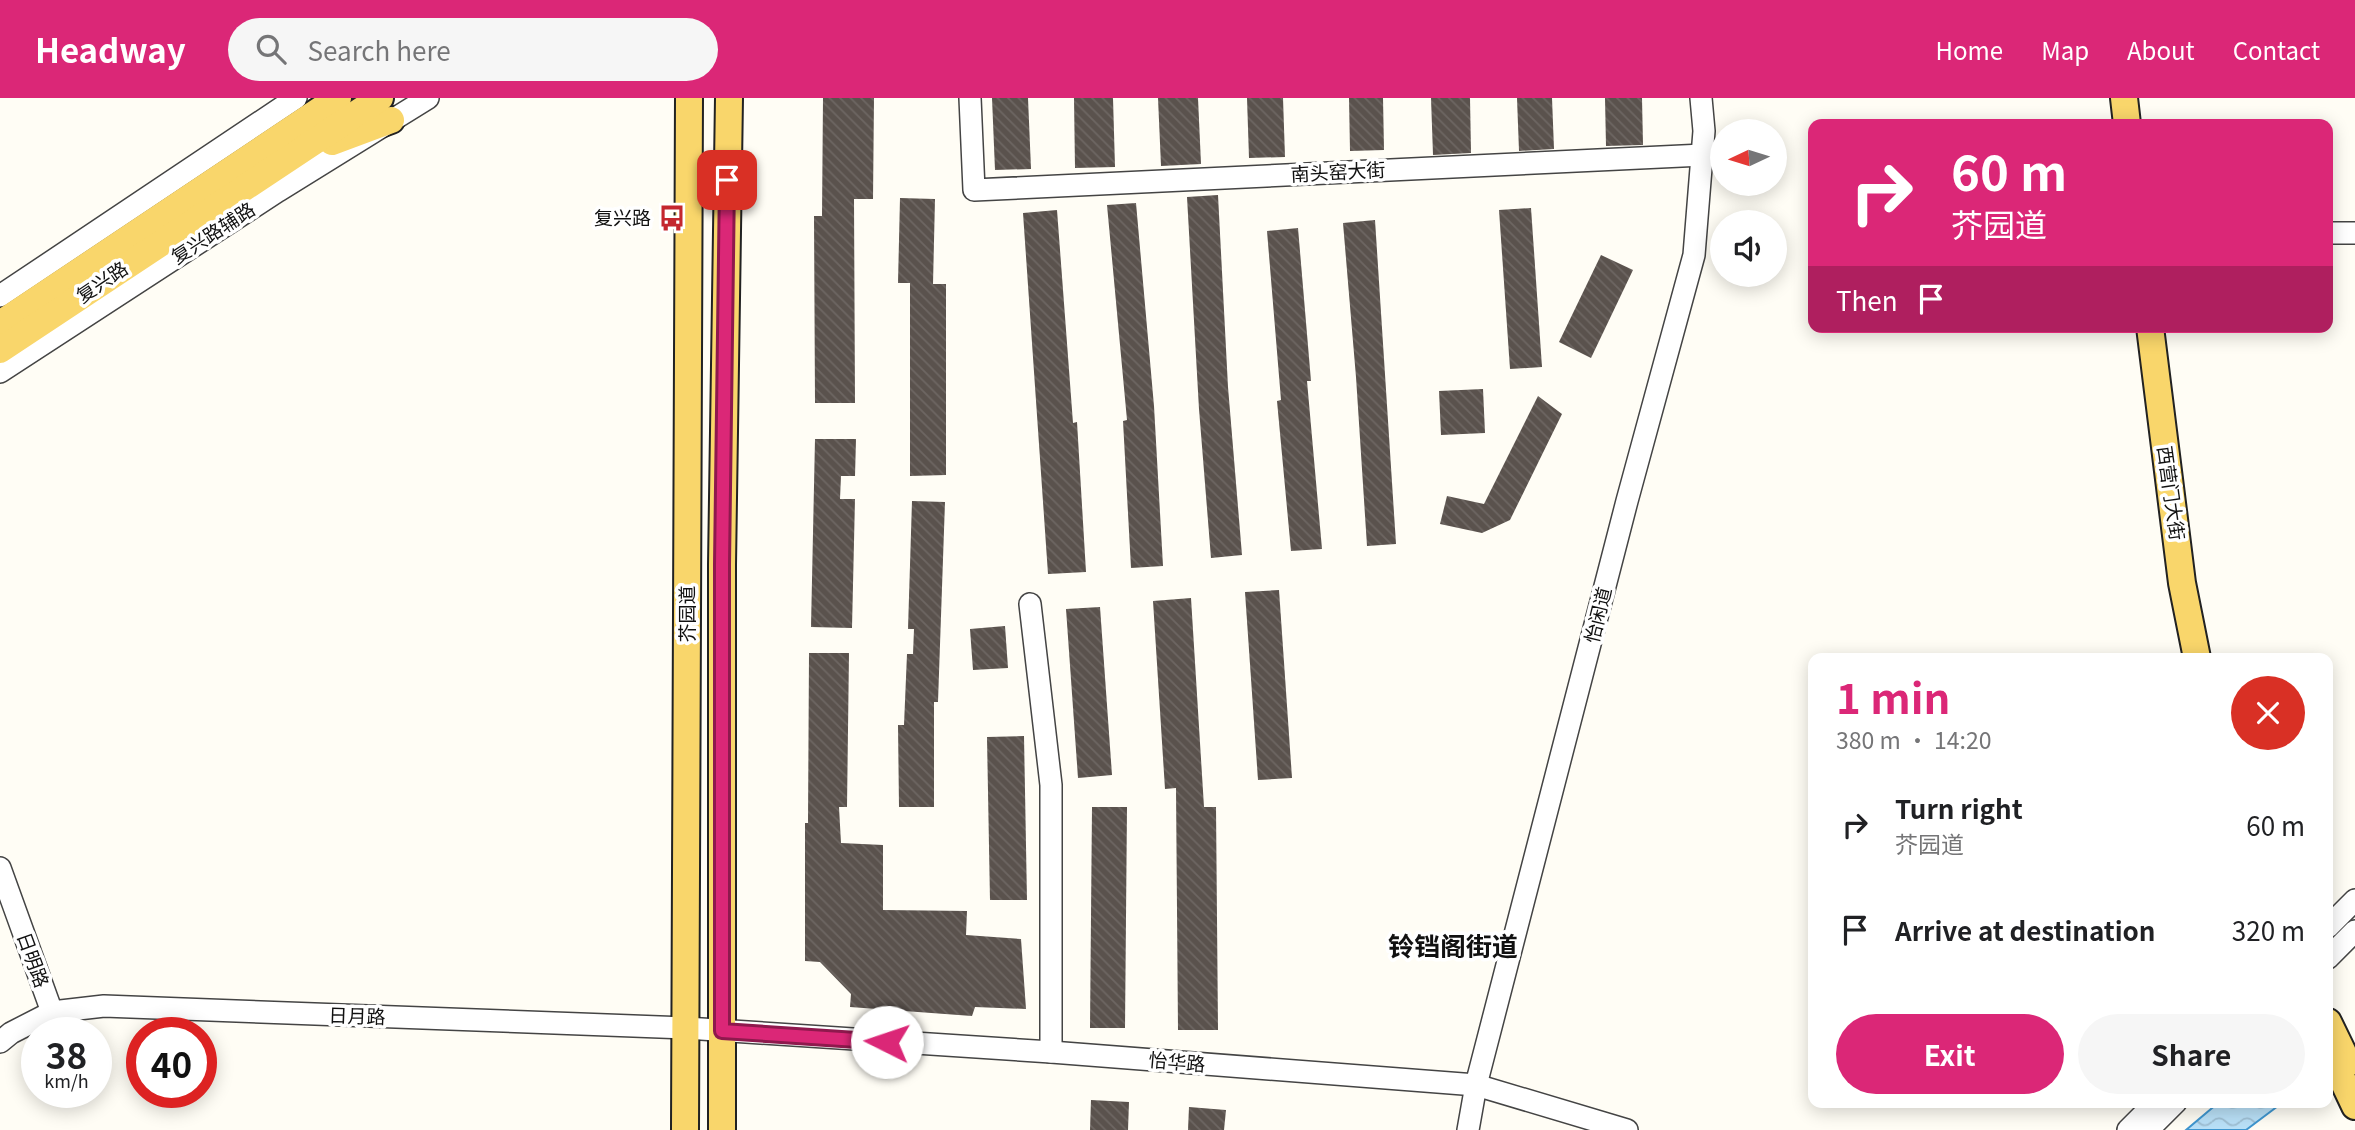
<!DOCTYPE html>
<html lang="en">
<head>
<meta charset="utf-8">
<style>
  body { margin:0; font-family:Georgia,"Noto Sans SC",serif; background:#f6f6f6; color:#202124; height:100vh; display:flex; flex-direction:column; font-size:26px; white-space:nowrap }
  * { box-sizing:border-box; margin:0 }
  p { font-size:23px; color:#757577 }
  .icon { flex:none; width:38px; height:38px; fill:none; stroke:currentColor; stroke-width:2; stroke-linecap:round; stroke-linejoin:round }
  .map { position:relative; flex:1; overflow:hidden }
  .details { position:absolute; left:1808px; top:555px; width:525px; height:455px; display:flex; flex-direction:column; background:#fff; border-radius:14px; box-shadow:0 4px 18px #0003 }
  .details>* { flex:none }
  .banner { position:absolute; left:1808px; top:21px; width:525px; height:214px; border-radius:14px; box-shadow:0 4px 18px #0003; background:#db2777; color:#fff; overflow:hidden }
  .needle { width:46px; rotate:266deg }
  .buttons { position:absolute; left:1710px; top:21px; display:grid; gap:14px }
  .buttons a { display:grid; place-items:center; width:77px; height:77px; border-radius:50%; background:#fff; box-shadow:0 4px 18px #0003; font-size:35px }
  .speed { position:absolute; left:21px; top:919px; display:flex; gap:14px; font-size:35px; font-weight:700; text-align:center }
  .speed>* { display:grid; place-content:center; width:91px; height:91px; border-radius:50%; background:#fff; box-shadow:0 4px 18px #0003; line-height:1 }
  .speed small { font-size:18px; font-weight:400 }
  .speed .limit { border:10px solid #d22; background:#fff; color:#111 }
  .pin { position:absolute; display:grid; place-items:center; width:60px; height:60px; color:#fff; margin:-30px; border-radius:14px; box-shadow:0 4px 10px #0006 }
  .me { position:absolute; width:77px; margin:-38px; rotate:274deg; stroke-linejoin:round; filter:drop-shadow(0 0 5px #0008) }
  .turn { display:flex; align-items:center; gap:24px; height:147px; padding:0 28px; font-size:32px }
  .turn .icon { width:91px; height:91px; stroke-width:2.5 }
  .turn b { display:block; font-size:49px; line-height:60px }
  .then { display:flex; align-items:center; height:66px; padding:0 28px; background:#0003; gap:14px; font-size:26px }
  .round { display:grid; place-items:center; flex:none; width:74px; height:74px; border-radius:37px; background:#f6f6f6 }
  .overview { display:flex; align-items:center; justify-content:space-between; height:119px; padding:0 28px }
  h1 { font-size:42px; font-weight:700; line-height:52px; color:#db2777 }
  .action { display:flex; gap:14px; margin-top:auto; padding:14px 28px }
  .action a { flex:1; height:80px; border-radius:42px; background:#db2777; color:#fff; font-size:28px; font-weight:700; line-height:80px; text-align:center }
  .action a+a { background:#f6f6f6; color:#202124 }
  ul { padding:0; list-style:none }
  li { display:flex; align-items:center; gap:21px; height:105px; padding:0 28px }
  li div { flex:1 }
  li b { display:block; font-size:26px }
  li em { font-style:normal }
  header { display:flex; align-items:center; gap:42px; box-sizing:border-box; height:98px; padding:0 35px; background:#db2777; color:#fff }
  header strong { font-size:33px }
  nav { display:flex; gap:38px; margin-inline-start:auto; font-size:24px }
  .search { width:490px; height:63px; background:#f6f6f6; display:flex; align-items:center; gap:18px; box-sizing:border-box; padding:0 24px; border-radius:38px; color:#757577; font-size:26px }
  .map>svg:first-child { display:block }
  .water { fill:url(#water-waves); stroke:#3f96cf; stroke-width:2 }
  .building { fill:url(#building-back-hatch) }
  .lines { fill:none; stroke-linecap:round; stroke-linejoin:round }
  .minor-casing { stroke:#444; stroke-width:24 }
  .major-casing { stroke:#222; stroke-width:30 }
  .minor { stroke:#fff; stroke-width:21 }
  .major { stroke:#f9d66b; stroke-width:26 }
  .route-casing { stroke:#8e194d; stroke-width:18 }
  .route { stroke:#db2777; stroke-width:12 }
  .labels { text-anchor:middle; stroke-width:7; stroke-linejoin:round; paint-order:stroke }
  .street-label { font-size:19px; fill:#111; stroke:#fff }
  .poi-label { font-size:19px; fill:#111; stroke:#fff; text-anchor:end }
  .district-label { font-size:26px; font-weight:bold; fill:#111; stroke:#fff }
</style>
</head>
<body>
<header>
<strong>Headway</strong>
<div class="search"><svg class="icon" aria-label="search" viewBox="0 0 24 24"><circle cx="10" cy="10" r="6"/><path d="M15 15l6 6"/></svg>Search here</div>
<nav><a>Home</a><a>Map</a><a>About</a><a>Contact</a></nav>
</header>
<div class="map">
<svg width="2355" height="1032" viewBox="0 0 2355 1032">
  <defs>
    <pattern id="water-waves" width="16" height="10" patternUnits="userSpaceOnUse" patternTransform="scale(1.75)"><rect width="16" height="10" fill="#b9e0f7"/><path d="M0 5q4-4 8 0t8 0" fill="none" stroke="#9ebfd3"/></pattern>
    <pattern id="building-back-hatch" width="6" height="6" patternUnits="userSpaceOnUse" patternTransform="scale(1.75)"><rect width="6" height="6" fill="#5a524d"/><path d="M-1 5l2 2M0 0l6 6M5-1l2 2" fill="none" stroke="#6d6662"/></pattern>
  </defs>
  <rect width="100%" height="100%" fill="#fffdf5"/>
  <path class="water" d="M2218,1005V1004L2282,1005L2246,1032H2186Z"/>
  <g class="building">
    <path d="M823,0H874L873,101H854L855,305H815L814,118H822Z"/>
    <path d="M992,0H1028L1031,71L995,72Z"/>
    <path d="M1074,0H1113L1115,69L1075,70Z"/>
    <path d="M1158,0H1198L1201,66L1161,68Z"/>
    <path d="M1247,0H1283L1285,59L1249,60Z"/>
    <path d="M1349,0H1383L1384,52L1350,53Z"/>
    <path d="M1431,0H1470L1471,55L1433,57Z"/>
    <path d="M1517,0H1552L1554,51L1519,53Z"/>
    <path d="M1605,0H1642L1643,47L1606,48Z"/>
    <path d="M1218,97L1228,289L1242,457L1211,460L1199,311L1187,99Z"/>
    <path d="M900,100L935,101L933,186H946V377L910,378V185H898Z"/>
    <path d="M1136,105L1154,308L1163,468L1131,470L1123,323L1127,322L1107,107Z"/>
    <path d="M1531,110L1542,269L1510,271L1499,112Z"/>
    <path d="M1057,112L1073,325L1077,324L1086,474L1048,476L1023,115Z"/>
    <path d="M1375,122L1396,446L1367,448L1356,279L1343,125Z"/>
    <path d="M1298,130L1311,283H1307L1322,451L1291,453L1277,303L1281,302L1267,133Z"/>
    <path d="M1601,157L1633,172L1591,260L1559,244Z"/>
    <path d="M1483,291L1485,335L1441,337L1439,293Z"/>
    <path d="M1538,298L1562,316L1510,422L1482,435L1440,426L1447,398L1484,406Z"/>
    <path d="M815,341H856L855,378H841L840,401H855L852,530L811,529Z"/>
    <path d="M912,403L945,404L938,604H934V709H899L898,627H904L907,556H913L914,531H908Z"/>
    <path d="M1279,492L1292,680L1258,682L1245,494Z"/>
    <path d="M1191,500L1204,709H1216L1218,932H1178L1176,690L1165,691L1153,503Z"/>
    <path d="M1100,509L1112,677L1078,680L1066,511Z"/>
    <path d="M1005,528L1008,570L973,572L970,531Z"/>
    <path d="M809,555H849L847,709H839L841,745L883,747V812L967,813L966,837L1021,841L1026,911L975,909L972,918L850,909L851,896L820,864L805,863V725H808Z"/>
    <path d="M1024,638L1027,802H990L987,639Z"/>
    <path d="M1092,709H1127L1125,930H1090Z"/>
    <path d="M1091,1002L1129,1004L1128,1032H1090Z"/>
    <path d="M1189,1009L1226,1012L1224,1032H1188Z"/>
  </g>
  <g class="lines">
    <g class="minor-casing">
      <g id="minor">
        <path d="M970,0L974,92L1703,57"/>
        <path d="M2328,135H2355"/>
        <path d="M0,198L296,0"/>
        <path d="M0,274L278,93L428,0"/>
        <path d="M1030,506L1051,687V954"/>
        <path d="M0,770L52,914"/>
        <path d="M2328,829L2355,802"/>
        <path d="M2328,860L2355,833"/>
        <path d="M0,944L11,935L52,914L104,908L686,930L1051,954L1476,987L1627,1032"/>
        <path d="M1468,1032L1476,987L1627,403L1694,157L1704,33L1701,0"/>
        <path d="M2128,1032L2154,1006"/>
        <path d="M2148,1032L2176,1004"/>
      </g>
    </g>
    <g class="major-casing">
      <g id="major">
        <path d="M2124,0L2127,26"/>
        <path d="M332,44L391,22"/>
        <path d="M0,226L338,0"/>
        <path d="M2150,229L2182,485L2197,560"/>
        <path d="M0,252L380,0"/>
        <path d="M2328,924L2348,965"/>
        <path d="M2328,951L2355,1008"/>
        <path d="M685,1032L689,0"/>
        <path d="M722,1032V467L729,0"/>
      </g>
    </g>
    <use href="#minor" class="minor"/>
    <use href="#major" class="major"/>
  </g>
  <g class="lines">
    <g class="route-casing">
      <path id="route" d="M727,82L722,467V933L887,944"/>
    </g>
    <use href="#route" class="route"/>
  </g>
  <defs>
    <g id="bus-bare" transform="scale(2.1)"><path d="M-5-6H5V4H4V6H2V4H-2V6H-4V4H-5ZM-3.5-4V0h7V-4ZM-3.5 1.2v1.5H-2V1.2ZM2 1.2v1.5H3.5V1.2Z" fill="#c4262e" stroke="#fff" stroke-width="2.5" paint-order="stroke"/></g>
  </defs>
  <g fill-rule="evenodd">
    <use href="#bus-bare" x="672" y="120"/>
  </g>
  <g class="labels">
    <g class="street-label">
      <text transform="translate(1338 74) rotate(-3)" y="7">南头窑大街</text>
      <text transform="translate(213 135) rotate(-33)" y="7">复兴路辅路</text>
      <text transform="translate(102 184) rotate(-34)" y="7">复兴路</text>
      <text transform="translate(2171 395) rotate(82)" y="7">西营门大街</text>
      <text transform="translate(687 516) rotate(-90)" y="7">芥园道</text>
      <text transform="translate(1598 517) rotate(-76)" y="7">怡闲道</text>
      <text transform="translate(33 862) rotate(70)" y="7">日明路</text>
      <text transform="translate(357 918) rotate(2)" y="7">日月路</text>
      <text transform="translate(1177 964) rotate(5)" y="7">怡华路</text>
    </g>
    <g class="poi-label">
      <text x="651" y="127">复兴路</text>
    </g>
    <g class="district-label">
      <text x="1453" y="858">铃铛阁街道</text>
    </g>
  </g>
</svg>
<div class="buttons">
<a><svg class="needle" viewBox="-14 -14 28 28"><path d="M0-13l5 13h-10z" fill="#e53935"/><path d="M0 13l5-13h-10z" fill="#757577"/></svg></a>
<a><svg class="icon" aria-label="sound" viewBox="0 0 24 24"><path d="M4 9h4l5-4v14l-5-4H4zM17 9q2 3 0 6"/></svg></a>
</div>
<div class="speed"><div>38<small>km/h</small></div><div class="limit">40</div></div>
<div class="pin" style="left:727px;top:82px;background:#d93025"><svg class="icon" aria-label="arrive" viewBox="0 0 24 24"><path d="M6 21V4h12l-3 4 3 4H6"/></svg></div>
<svg class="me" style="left:887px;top:944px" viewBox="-20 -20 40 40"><circle r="19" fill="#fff"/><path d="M0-13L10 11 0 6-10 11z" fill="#db2777"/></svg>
<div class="banner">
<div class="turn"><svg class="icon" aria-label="right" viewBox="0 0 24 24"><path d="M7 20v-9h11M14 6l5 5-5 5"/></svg><div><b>60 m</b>芥园道</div></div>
<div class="then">Then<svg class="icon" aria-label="arrive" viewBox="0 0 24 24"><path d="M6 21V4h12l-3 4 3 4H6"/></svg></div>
</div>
<section class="details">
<div class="overview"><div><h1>1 min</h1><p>380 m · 14:20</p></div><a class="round" style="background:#d93025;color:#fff"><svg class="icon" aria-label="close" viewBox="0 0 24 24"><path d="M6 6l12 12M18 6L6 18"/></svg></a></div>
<ul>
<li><svg class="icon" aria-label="right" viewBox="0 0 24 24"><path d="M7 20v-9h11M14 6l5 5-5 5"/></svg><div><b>Turn right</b><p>芥园道</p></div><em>60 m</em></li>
<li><svg class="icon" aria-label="arrive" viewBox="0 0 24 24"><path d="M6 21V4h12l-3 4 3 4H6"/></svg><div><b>Arrive at destination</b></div><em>320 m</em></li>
</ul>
<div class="action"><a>Exit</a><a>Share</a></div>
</section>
</div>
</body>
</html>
